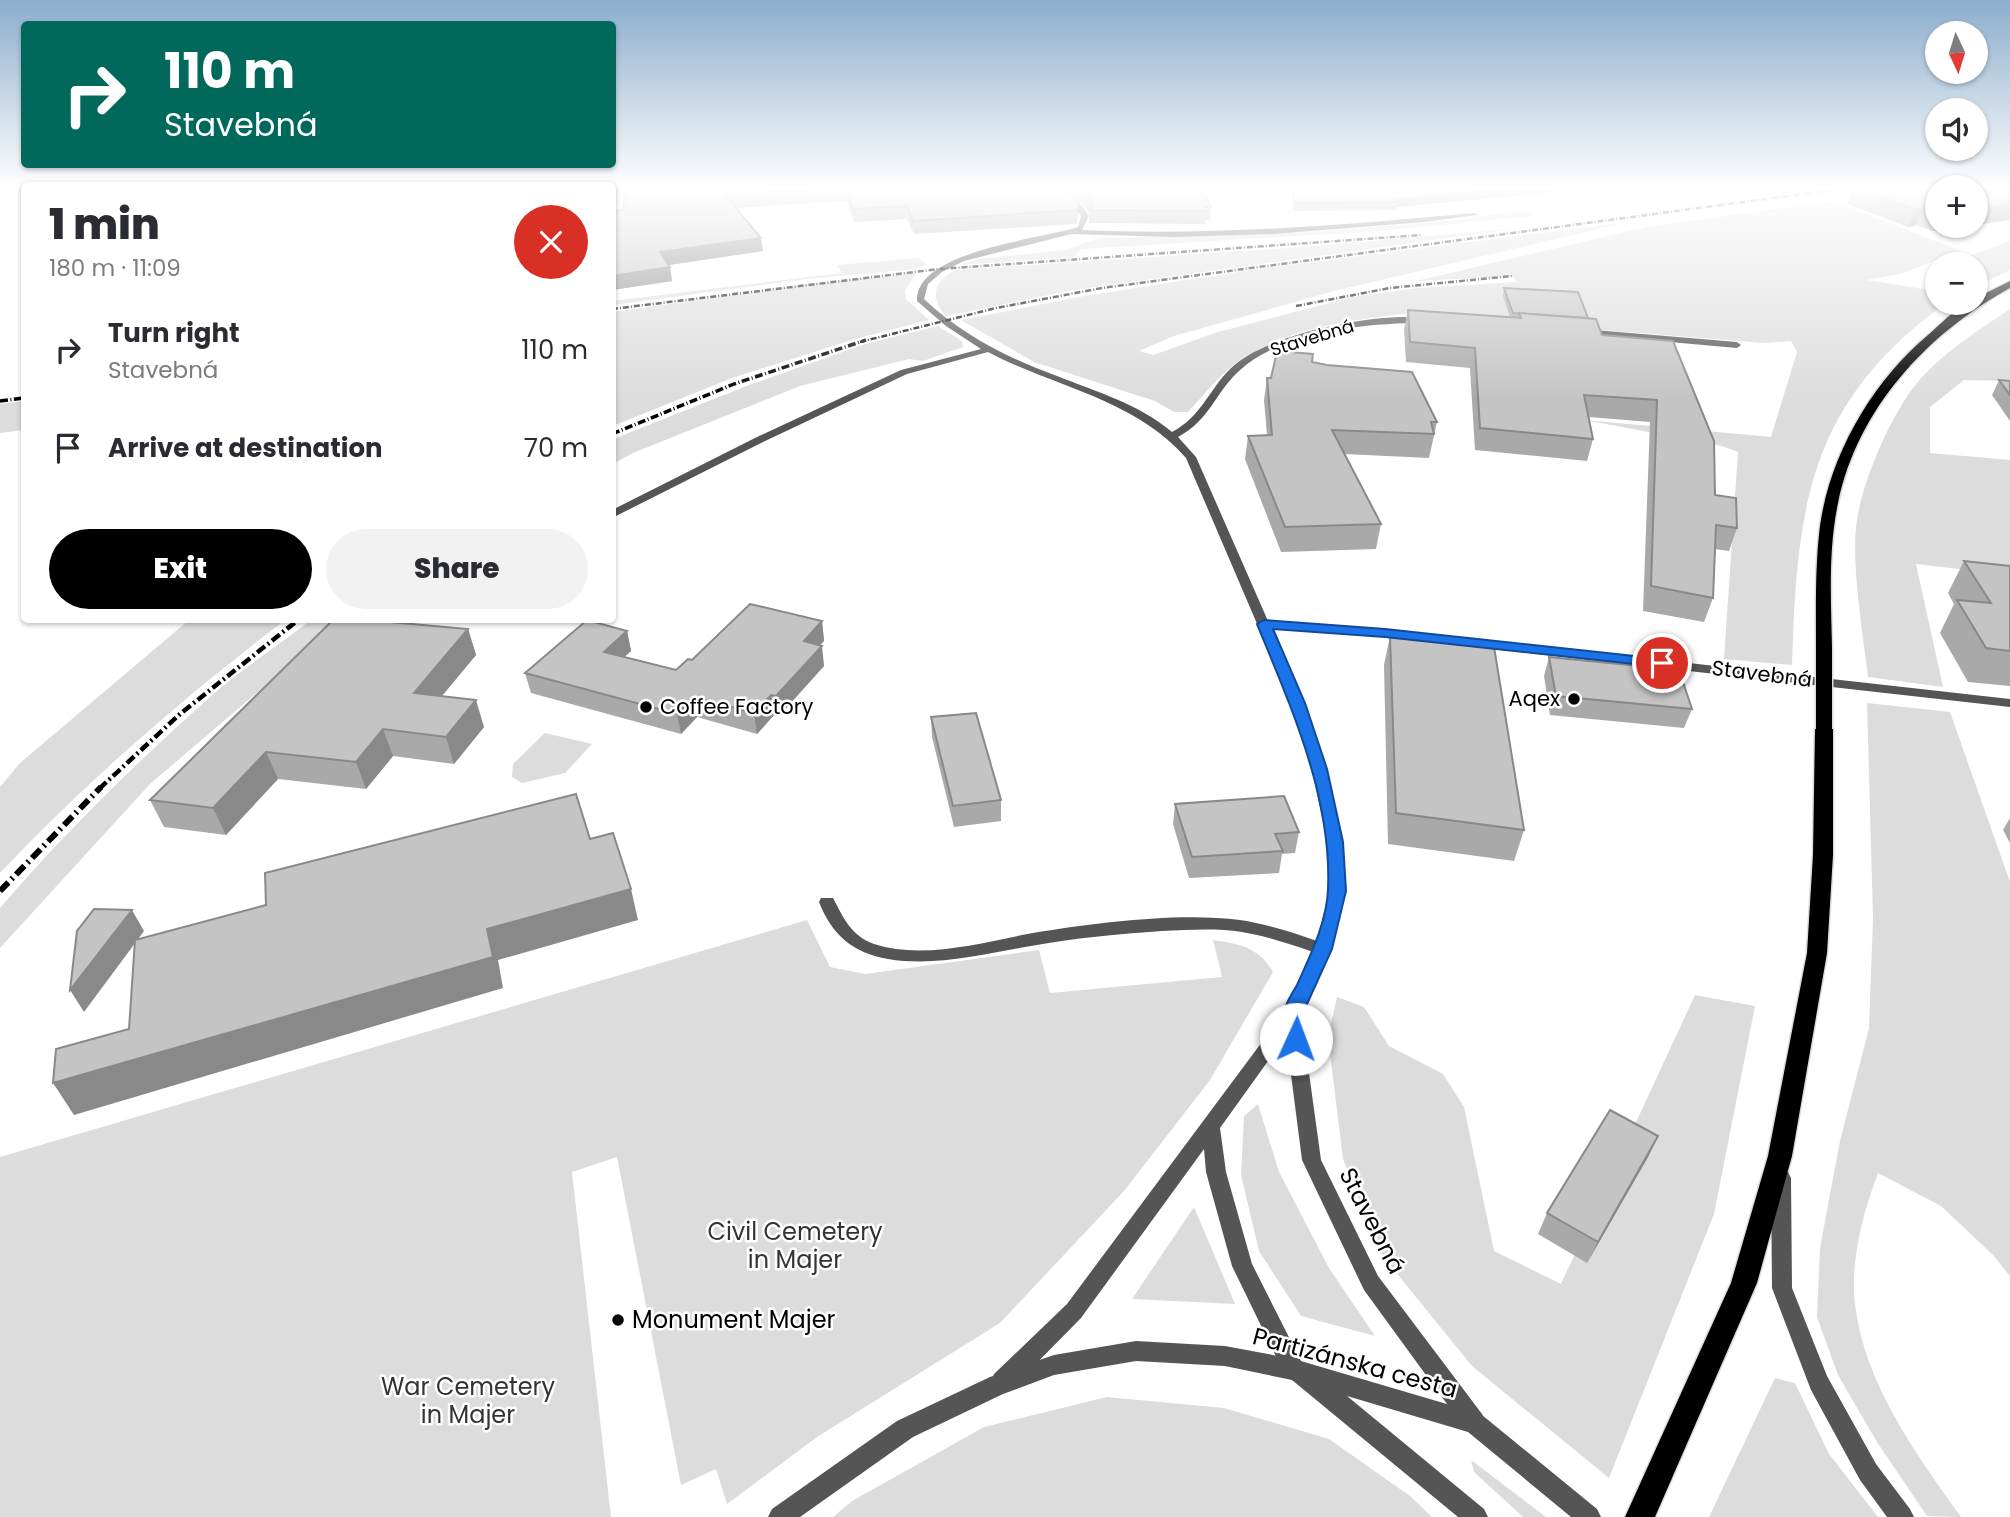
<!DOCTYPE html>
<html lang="en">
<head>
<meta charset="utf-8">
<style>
  body { margin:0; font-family:Poppins,sans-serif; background:#f2f2f3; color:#2b2b33; height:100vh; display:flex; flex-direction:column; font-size:26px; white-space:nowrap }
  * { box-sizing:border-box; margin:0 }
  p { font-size:23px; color:#7c7c81 }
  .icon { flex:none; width:38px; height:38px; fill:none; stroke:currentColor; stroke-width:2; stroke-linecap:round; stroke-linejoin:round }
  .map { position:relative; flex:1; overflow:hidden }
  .drawer { position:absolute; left:21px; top:182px; width:595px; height:441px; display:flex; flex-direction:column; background:#fff; border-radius:7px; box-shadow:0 2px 5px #0004 }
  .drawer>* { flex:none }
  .top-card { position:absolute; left:21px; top:21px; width:595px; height:147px; border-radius:7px; box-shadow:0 2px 5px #0004; background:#00695c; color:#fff; overflow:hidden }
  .needle { width:46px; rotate:176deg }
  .buttons { position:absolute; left:1925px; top:21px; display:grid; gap:14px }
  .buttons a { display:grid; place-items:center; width:63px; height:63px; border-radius:50%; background:#fff; box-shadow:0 2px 5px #0004; font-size:35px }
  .pin { position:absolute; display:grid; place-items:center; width:60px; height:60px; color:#fff; margin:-30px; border:4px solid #fff; border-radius:50%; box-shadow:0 2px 7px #0007 }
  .me { position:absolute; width:77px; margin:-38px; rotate:2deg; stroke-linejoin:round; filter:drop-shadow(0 0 5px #0008) }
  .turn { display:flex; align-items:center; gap:24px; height:147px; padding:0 28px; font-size:32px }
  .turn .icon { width:91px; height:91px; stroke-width:2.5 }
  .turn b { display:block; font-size:49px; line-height:60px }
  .round { display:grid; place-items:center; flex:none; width:74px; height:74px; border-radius:37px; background:#f2f2f3 }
  .overview { display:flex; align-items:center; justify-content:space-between; height:119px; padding:0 28px }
  h1 { font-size:42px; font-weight:800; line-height:52px }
  .action { display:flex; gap:14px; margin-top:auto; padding:14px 28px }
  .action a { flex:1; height:80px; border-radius:42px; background:#000; color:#fff; font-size:28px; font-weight:800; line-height:80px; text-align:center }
  .action a+a { background:#f2f2f3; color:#2b2b33 }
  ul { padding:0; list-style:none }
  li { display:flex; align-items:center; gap:21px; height:98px; padding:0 28px }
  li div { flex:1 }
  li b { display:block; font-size:26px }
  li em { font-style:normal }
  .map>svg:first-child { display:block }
  .green { fill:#dcdcdc }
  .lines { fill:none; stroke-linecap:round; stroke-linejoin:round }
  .primary-casing { stroke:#dbdbdb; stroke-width:3 }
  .minor { fill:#555; fill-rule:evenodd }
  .tertiary { fill:#555; fill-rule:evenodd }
  .primary { fill:#000; fill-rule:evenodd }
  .rail-far3 { stroke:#000; stroke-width:2.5; stroke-dasharray:6 2 1 2; stroke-linecap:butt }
  .rail-far2 { stroke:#000; stroke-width:3.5; stroke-dasharray:8 2.5 1 2.5; stroke-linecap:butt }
  .rail-far1 { stroke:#000; stroke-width:4.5; stroke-dasharray:10 3.5 2 3.5; stroke-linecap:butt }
  .rail { stroke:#000; stroke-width:6; stroke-dasharray:12 4.5 2 4.5; stroke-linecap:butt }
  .primary-bridge-casing { stroke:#dbdbdb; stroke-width:19; stroke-linecap:butt }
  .primary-bridge { stroke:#000; stroke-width:16 }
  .wall { fill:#a9a9a9 }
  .shaded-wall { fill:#898989 }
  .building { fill:#c4c4c4; stroke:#898989; stroke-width:2 }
  .route { fill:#1a73e8; stroke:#114b97; stroke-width:2 }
  .poi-dot { fill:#000; stroke:#fff; stroke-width:2.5 }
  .labels { text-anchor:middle; stroke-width:5; stroke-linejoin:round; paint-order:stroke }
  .far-street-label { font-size:18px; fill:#000; stroke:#fff }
  .street-label { font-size:21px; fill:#000; stroke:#fff }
  .poi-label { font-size:21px; fill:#000; stroke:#fff; text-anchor:end }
  .near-street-label { font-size:24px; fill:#000; stroke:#fff }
  .near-park-label { font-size:24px; fill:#333; stroke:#fff }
  .near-poi-label { font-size:24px; fill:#000; stroke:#fff; text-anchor:start }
</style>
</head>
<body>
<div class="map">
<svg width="2010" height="1517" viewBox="0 0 2010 1517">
  <rect width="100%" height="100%" fill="#fff"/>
  <g class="green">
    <path d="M1833,201L1961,251L1900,274L1867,280L1937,291V303H1946C1808,403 1797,506 1792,665L1724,659L1738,452L1722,446L1585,420L1771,437L1797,352L1791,341L1764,343L1402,314C1348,320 1289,329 1242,359C1221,372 1205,394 1188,412H1174L1155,401L1034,362L961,320L1084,296L1257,269L1628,222L1334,291L1174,336L1139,351L1153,355L1218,332L1352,297L1417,288L1517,282L1512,276L1416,281L1646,227Z"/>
    <path d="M1524,210L1534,216L1379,231L1081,249L1075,257L959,265L979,259L1065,250L1099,238L1312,232L1459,220Z"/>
    <path d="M1520,228L1073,290L946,316C929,298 934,281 955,270L1301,247Z"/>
    <path d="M2010,241V270L1976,286V264H1948Z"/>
    <path d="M919,258L927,265L916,269L807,279L613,305V301L842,273L837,265Z"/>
    <path d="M916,273L905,291L906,299L929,320L855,339L732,378L613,426V312L811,284Z"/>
    <path d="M2010,309V381L1964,380L1930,407V453L2010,460V575L1916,564L1943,687L1868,677C1863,633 1852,570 1856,528C1860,484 1894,405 1925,374C1950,348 1980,329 2010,309Z"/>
    <path d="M938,326L962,341L963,347L923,361L909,359L800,386L633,453L613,464V440L621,436L749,385L865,344Z"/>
    <path d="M24,401V430L0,433V404Z"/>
    <path d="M189,620H285C184,697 88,780 0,873V787L20,763Z"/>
    <path d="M311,620H342L150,784L0,948V908C67,830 141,758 218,690C248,665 281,643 311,620Z"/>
    <path d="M1867,703L1950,712L2010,882V1276L1993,1255L1941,1206L1878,1173C1863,1212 1850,1262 1855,1304C1864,1383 1916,1454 1961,1517L1927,1516L1877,1442L1838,1375L1817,1317L1820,1248L1840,1141L1869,1028L1873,919Z"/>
    <path d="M545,733L592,744L565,773L522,783L512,777L513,764Z"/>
    <path d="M807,920L830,967L865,974L1039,950L1050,993L1222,977L1213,940C1239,944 1259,947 1273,972L1210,1080L1124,1191L1000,1323L817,1437L727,1504L716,1469L681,1485L617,1157L572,1172L611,1517H0V1157Z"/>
    <path d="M1695,995L1755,1006L1714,1214L1609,1478L1472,1366L1381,1254L1343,1159L1328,1037L1337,997L1364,1007L1389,1046L1443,1074L1464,1107L1494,1251L1561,1284Z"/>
    <path d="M1258,1104L1279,1172L1329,1268L1375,1336L1301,1316L1259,1251L1241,1175L1244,1116Z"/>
    <path d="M1194,1207L1235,1304L1132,1299Z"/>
    <path d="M1775,1378L1795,1383L1829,1454L1878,1517H1709Z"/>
    <path d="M1107,1397L1224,1408L1329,1439L1410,1496L1432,1517H833L852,1501L984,1427Z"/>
    <path d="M1471,1460L1546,1517H1523L1474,1472Z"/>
  </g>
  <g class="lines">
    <g class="primary-casing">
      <g id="primary">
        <path d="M2010,281V288C1927,334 1858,408 1838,503C1828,551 1831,600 1832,648L1824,653L1818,651L1816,648C1816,607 1815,566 1820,526C1830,454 1873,381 1928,335C1940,325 1959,303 1976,303V298Z"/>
        <path d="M1824,724L1833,729V855L1827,953L1792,1156L1757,1283L1655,1517H1625L1731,1283L1768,1156L1807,953L1813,855L1815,729Z"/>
      </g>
    </g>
    <g class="minor">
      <path d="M1062,188H1069L1089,216L1082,230C1213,236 1343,225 1474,213L1478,215L1424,222L1273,234L1173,237L1071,234L964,261L942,272L928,284L924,299C962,335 1008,358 1057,376C1097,392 1139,404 1172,432C1202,416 1208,391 1230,369C1267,333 1376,312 1426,318V322L1423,323C1367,323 1282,331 1239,371C1214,394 1211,419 1178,437L1196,457L1268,621L1385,629L2010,699V707L1385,637L1272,628L1305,703L1326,769L1343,842L1345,892L1331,949L1301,1015L1321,1160L1378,1276L1482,1414L1485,1422L1482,1430L1474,1433L1466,1430L1364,1290L1302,1160L1286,1036L1220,1128L1226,1172L1252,1264L1302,1363L1305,1370L1302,1377L1294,1381L1286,1377L1232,1266L1206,1172L1204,1149L1081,1318L1010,1390L1002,1393L994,1390L991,1382L994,1374L1067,1304L1285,1011L1313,952C1290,944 1266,936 1242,932C1216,928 1189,930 1162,931C1118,934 1074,938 1031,946C985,954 935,967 888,959C853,953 832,935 819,902L821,898H833C843,917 851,936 874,944C924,960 983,942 1033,933C1093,923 1179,912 1240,920C1266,924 1292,932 1317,941L1329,892L1327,842L1312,769L1291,703L1186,458C1133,398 1056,388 988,352L907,374L763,442L612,518V510L755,438L901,370L981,349L946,326L917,301C915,251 1041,239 1078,227L1081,216Z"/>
      <path d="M1583,329L1737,342L1741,345L1737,348L1580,334L1579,332Z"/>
    </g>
    <g class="tertiary">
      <path d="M1781,1170L1788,1172L1791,1178L1792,1288L1827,1376L1876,1464L1910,1509L1914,1517H1887L1860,1480L1811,1390L1772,1288L1771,1178L1774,1172Z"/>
      <path d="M1136,1341L1225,1346L1294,1359L1474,1412L1482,1415L1597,1509L1601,1517H1571L1468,1432L1347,1396L1484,1509L1488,1517H1458L1292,1380L1225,1366L1136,1361L1054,1375L1003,1394L913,1437L800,1517H768L772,1509L897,1421L990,1377L1054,1355Z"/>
    </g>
    <use href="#primary" class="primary"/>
    <g class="rail-far3">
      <path d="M1296,306L1390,288L1512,276"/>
      <path d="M612,309L939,269L1422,235"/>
      <path d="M860,342L996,308L1102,288L1848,188"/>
    </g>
    <g class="rail-far2">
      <path d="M0,401L24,398"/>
      <path d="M612,434L734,384L866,340"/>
    </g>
    <path class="rail-far1" d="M99,789L180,714L298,620"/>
    <path class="rail" d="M0,891L101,787"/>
    <g class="primary-bridge-casing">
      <path id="primary-bridge" d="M1824,648V729"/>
    </g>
    <use href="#primary-bridge" class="primary-bridge"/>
  </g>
  <g class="wall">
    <path d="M625,188H1068L1079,203L1078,216L1076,224L914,234L907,219L854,222L847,201L736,208L763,251L669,265L670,267L672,281L612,290V211L623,210Z"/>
    <path d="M1071,188H1201L1211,207L1210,220H1205V224L1089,223V212Z"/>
    <path d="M1292,188H1573V190L1397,207L1396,210L1293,211Z"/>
    <path d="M1853,188H1937V226H1973L1933,231L1916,225L1908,227L1847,204Z"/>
    <path d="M1504,288L1588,318L1602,335L1673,341L1715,495L1737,528L1729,551L1715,549L1713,598L1704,622L1643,611L1650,422L1589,417L1593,439L1587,461L1475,450L1470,368L1406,362L1404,329L1408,310L1510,317L1503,296Z"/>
    <path d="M1312,362L1437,422L1429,458L1344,454L1381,524L1376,549L1281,552L1245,459L1248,436L1267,435L1264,400L1267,378H1271Z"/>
    <path d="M1999,380L2010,381V421L1992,395Z"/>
    <path d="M1964,561L2010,566V686L1968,682L1940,633L1954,604L1948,593Z"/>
    <path d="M333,620H406L408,624L468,629L476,655L441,696L484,727L454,764L393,756L366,789L278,779L226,835L164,827L150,800Z"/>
    <path d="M822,621L824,641L820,645L824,666L779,716L774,715L757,734L697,717L681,734L531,693L525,673L627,631L631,651L624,657L676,670L692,660Z"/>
    <path d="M1390,636L1524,830L1514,861L1388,844L1384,665Z"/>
    <path d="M1549,657L1692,709L1684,728L1550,715L1544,676Z"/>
    <path d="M931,717L1001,800V821L954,827L932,737Z"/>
    <path d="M1175,804L1299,832L1295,853L1282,854L1279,873L1189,878L1173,824Z"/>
    <path d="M2010,818V843L2003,830Z"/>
    <path d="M1658,1136L1648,1157L1587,1263L1538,1234L1547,1213Z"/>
  </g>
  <g class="shaded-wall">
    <path d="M1515,188H1573V190L1397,207L1398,202L1394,200Z"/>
    <path d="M1079,203L1078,216L1076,224L1077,210Z"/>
    <path d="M2010,204V220L1976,225V209Z"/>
    <path d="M1923,208L1916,225L1908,227L1915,210Z"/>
    <path d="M1937,220V226H1973L1933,231Z"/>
    <path d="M761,238L763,251L662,266L660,252Z"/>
    <path d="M670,267L672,281L612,290V276Z"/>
    <path d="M393,620H406L411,634L390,622Z"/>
    <path d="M822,621L824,641L806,661L804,641Z"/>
    <path d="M468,629L476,655L423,719L414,693Z"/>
    <path d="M627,631L631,651L608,672L604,652Z"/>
    <path d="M822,646L824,666L779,716L776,696Z"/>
    <path d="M771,695L774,715L757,734L754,713Z"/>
    <path d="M693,697L697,717L681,734L677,714Z"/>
    <path d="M476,700L484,727L454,764L446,737Z"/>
    <path d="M383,729L393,756L366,789L356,762Z"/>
    <path d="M266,752L278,779L226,835L213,808Z"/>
    <path d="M631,889L638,920L498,960L503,988L74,1115L53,1083L487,929Z"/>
    <path d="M132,910L144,931L84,1012L70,990Z"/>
    <path d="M1658,1136L1648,1157L1587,1263L1598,1242Z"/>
  </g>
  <g class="building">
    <path d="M625,188H1068L1079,203L1077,210L913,221L907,206L853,209L846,188L725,195L761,238L660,252L670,267L612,276V211L623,210Z"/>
    <path d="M1081,188H1201L1211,207H1205L1206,211L1089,210L1092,201Z"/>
    <path d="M1293,188H1515L1394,200L1398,202L1294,203Z"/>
    <path d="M1855,188H1937V213L1923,208L1915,210Z"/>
    <path d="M1976,188H2010V204L1976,209Z"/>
    <path d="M1504,288L1578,292L1588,318L1513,313Z"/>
    <path d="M1408,310L1521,318L1519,313L1596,319L1602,335L1673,341L1714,441L1715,495L1736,498L1737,528L1716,525L1713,598L1651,586L1657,400L1584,395L1593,439L1480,428L1475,348L1410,342Z"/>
    <path d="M1277,351L1313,354L1312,362L1327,365L1412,372L1437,422H1431L1434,434L1332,430L1381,524L1285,527L1248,436L1272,435L1267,378H1271Z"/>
    <path d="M1999,380L2010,381V395Z"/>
    <path d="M1964,561L2010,566V651L1986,648L1957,600L1991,603Z"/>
    <path d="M750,604L822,621L804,641L822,646L776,696L771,695L754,713L693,697L677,714L525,673L587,620L627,631L604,652L676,670L688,659L692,660Z"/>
    <path d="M333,620H393L390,622L468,629L414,693L476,700L446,737L383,729L356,762L266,752L213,808L150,800Z"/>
    <path d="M1390,636L1494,647L1524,830L1396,813Z"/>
    <path d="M1549,657L1679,670L1692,709L1556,696Z"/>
    <path d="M976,713L1001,800L953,806L931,717Z"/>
    <path d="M576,794L590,839L613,833L631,889L487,929L493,957L53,1083L56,1049L129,1029L135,940L266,905L265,873Z"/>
    <path d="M1284,796L1299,832L1275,834L1283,851L1192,857L1175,804Z"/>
    <path d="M94,909L132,910L70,990L77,931Z"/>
    <path d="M1610,1110L1658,1136L1598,1242L1547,1213Z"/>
  </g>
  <linearGradient id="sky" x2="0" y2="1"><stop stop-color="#8cadcc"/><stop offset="0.47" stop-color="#fff"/><stop offset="1" stop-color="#fff" stop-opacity="0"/></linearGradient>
  <rect width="2010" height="400" fill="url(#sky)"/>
  <path class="route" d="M1264,620L1385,629L1662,659L1670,663L1662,667L1385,637L1273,629L1305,703L1327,769L1343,842L1346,891L1332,949L1302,1015L1305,1039L1303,1045H1288C1285,1037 1281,1022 1283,1014C1285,1004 1292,994 1297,985C1310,956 1327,922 1328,889C1332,797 1291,707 1257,624Z"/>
  <g class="poi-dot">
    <circle cx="1574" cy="699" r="7"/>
    <circle cx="646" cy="707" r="7"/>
    <circle cx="618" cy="1320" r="7"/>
  </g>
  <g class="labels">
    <g class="far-street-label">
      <text transform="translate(1312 338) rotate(-17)" y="6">Stavebná</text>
    </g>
    <g class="street-label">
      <text transform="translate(1762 674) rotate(7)" y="7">Stavebná</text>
    </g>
    <g class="poi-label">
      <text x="1560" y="706">Aqex</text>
      <text x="660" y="714" text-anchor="start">Coffee Factory</text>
    </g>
    <g class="near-street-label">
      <text transform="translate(1372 1221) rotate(63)" y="8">Stavebná</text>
      <text transform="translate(1355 1363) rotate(15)" y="8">Partizánska cesta</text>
    </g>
    <g class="near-park-label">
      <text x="795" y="1240">Civil Cemetery<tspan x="795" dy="28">in Majer</tspan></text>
      <text x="468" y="1395">War Cemetery<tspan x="468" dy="28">in Majer</tspan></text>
    </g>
    <g class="near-poi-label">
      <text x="632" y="1328">Monument Majer</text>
    </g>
  </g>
</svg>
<div class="buttons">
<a><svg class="needle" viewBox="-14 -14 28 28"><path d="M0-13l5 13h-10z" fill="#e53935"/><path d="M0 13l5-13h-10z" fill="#7c7c81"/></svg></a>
<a><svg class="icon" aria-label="sound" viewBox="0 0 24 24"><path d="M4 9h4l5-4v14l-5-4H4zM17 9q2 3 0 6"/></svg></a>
<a>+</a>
<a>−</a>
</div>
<div class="pin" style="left:1662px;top:663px;background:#d93025"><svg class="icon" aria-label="arrive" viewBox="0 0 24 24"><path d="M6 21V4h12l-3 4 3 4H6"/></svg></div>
<svg class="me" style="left:1296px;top:1039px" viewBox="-20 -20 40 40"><circle r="19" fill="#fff"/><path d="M0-13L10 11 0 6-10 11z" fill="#1a73e8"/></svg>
<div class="top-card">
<div class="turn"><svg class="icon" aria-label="right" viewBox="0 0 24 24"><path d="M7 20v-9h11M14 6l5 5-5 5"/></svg><div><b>110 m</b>Stavebná</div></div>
</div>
<section class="drawer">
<div class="overview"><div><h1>1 min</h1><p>180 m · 11:09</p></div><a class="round" style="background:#d93025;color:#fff"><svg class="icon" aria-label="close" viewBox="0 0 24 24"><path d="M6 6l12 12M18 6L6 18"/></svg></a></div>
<ul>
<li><svg class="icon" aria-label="right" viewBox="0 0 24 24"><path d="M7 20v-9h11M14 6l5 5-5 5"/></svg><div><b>Turn right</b><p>Stavebná</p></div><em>110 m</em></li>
<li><svg class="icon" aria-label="arrive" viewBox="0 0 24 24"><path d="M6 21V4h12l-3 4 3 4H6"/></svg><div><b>Arrive at destination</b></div><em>70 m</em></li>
</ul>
<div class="action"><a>Exit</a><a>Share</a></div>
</section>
</div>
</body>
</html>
